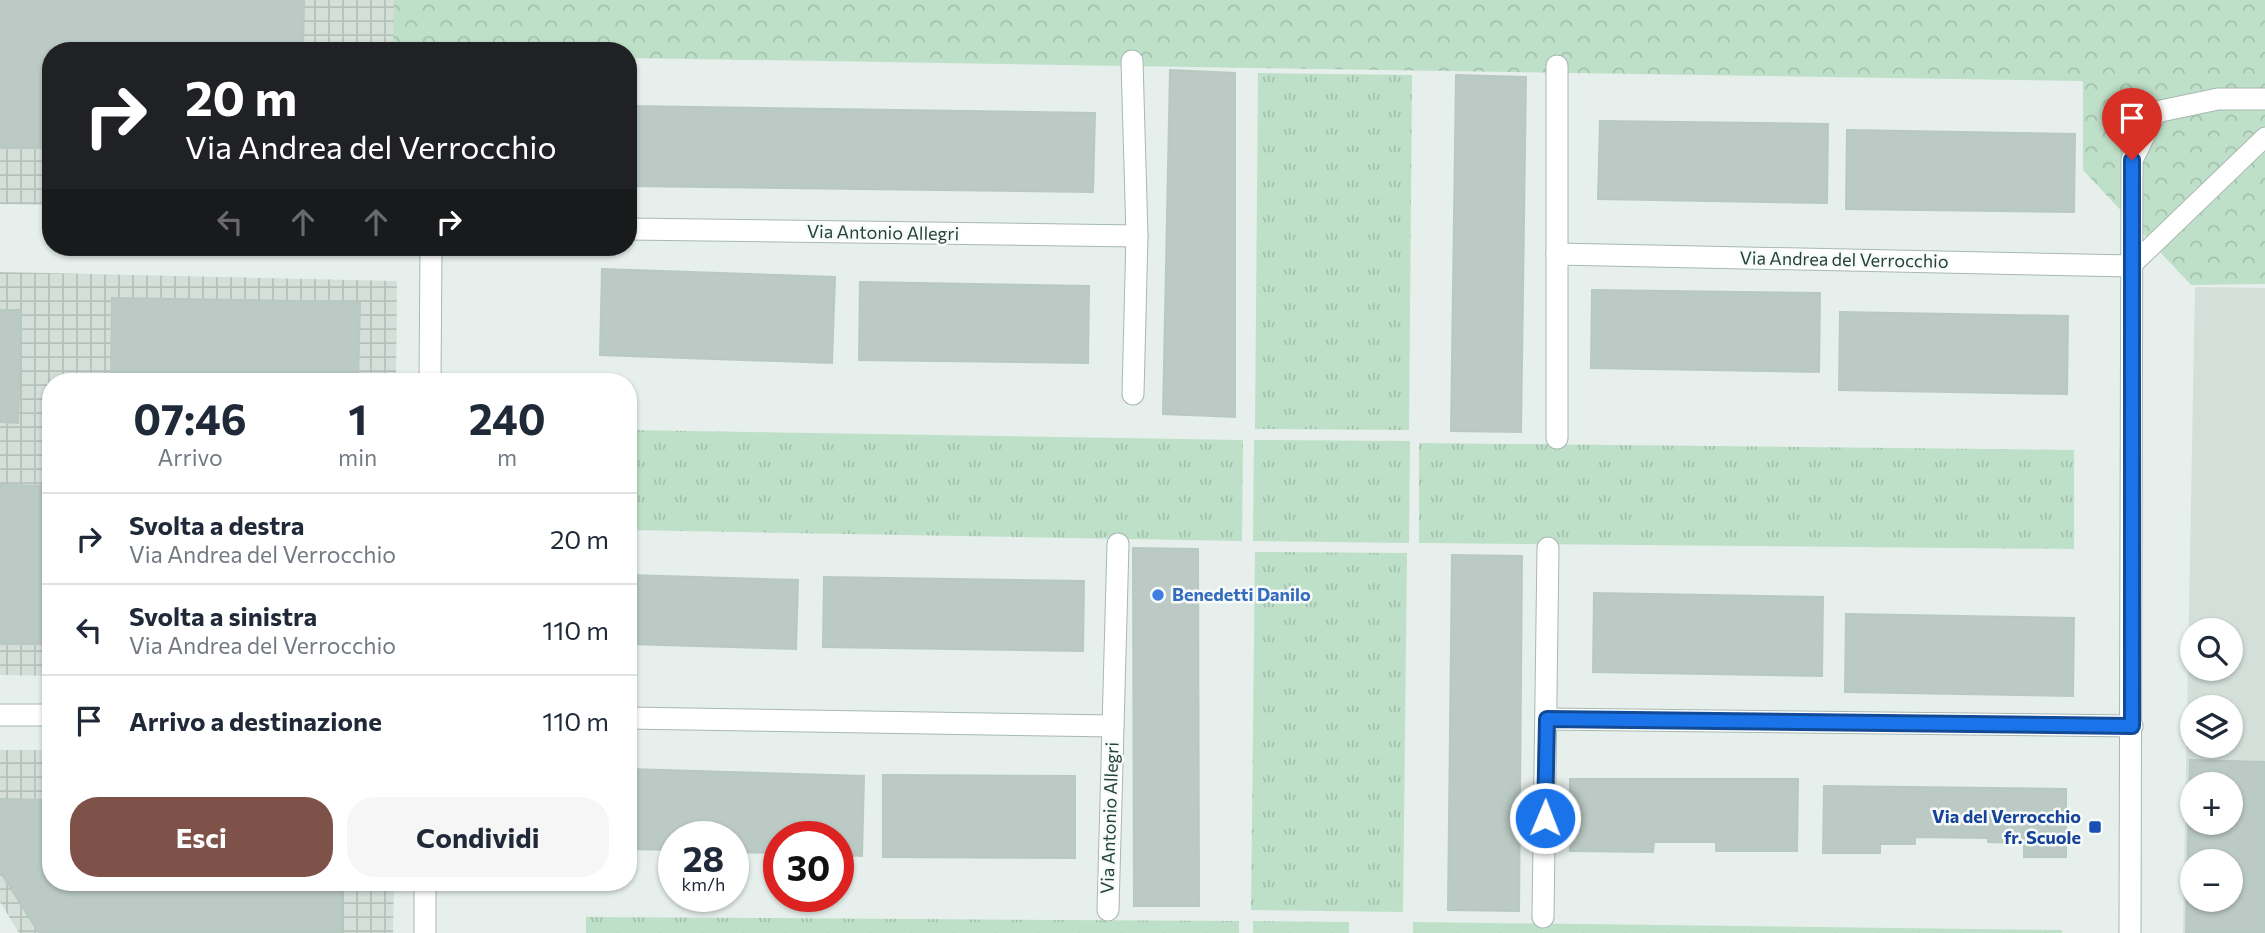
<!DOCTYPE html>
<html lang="it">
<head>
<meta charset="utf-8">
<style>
  body { margin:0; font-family:Commissioner,sans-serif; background:#f6f6f7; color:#1f2937; height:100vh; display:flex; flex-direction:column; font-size:26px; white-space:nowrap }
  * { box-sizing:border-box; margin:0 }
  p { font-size:23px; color:#747a83 }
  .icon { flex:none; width:38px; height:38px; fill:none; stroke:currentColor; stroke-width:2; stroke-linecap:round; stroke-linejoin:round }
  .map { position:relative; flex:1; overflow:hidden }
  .details { position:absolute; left:42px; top:373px; width:595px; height:518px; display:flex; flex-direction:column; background:#fff; border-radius:28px; box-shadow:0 2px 5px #0004 }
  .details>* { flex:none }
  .hud { position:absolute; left:42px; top:42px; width:595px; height:214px; border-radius:28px; box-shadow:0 2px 5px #0004; background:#202124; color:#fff; overflow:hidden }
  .tools { position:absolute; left:2180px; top:618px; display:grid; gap:14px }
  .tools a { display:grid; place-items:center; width:63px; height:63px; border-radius:50%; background:#fff; box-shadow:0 2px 5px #0004; font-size:35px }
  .speed { position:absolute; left:658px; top:821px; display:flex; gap:14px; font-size:35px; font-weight:700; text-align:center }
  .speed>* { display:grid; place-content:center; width:91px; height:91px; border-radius:50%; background:#fff; box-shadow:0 2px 5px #0004; line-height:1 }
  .speed small { font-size:18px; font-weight:400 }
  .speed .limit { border:10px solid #d22; background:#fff; color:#111 }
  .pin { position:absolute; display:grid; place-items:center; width:60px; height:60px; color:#fff; margin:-72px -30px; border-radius:50% 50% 50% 0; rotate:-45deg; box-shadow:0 0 7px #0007 }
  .pin .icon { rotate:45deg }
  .me { position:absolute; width:77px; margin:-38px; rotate:1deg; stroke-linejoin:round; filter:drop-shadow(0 0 5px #0008) }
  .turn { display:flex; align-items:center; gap:24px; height:147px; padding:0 28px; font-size:32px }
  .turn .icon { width:91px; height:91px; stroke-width:2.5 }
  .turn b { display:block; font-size:49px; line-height:60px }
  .lanes { display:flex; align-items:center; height:66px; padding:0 28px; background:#0003; justify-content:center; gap:35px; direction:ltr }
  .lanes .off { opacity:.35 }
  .eta { display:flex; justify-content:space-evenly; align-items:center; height:119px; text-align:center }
  .eta b { font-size:42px; font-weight:700; line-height:49px }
  .button { display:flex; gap:14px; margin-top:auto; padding:14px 28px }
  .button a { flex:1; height:80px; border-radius:28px; background:#7f5249; color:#fff; font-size:28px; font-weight:700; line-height:80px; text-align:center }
  .button a+a { background:#f6f6f7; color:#1f2937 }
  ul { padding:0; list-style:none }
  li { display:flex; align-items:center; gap:21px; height:91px; padding:0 28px; border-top:2px solid #e0e1e3 }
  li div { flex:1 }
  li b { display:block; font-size:26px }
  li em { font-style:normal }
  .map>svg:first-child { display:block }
  .built { fill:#d4dfda; fill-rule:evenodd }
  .industrial { fill:url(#industrial-grid) }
  .grass { fill:url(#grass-tufts) }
  .park { fill:url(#park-crowns) }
  .building { fill:#bbcac4; stroke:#b8c9c2; stroke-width:2; fill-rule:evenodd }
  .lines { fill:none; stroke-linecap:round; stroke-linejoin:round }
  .lane-casing { stroke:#a8b8b2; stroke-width:21 }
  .street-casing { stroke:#a8b8b2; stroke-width:23 }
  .lane { stroke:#fff; stroke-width:19 }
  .street { stroke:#fff; stroke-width:21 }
  .route-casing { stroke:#114b97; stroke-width:18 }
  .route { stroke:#1a73e8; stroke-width:12 }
  .shop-dot { fill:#3f7fe0; stroke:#f7fbf9; stroke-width:2.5 }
  .transit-dot { fill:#1a4fb4; stroke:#f7fbf9; stroke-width:2.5 }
  .labels { text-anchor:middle; stroke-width:5; stroke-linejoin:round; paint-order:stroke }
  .street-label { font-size:18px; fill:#24423a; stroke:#f7fbf9 }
  .shop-label { font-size:18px; font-weight:bold; fill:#366cbe; stroke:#f7fbf9; text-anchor:start }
  .transit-label { font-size:18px; font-weight:bold; fill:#164399; stroke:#f7fbf9; text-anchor:end }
</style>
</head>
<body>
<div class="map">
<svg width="2265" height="933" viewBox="0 0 2265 933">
  <defs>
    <pattern id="industrial-grid" width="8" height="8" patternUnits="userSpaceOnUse" patternTransform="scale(1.75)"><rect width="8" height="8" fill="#d4dfda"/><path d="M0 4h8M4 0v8" fill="none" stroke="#b6c1bc"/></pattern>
    <pattern id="grass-tufts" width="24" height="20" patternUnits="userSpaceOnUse" patternTransform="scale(1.75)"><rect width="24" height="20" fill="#bfe0c8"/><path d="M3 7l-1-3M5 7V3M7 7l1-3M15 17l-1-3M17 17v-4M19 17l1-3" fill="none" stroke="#a4c1ad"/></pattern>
    <pattern id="park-crowns" width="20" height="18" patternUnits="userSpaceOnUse" patternTransform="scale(1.75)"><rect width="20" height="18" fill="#bfe0c8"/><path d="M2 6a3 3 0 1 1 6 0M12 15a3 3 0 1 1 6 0" fill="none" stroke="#a4c1ad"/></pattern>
  </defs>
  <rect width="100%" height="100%" fill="#e6efeb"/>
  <path class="built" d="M2195,287L2265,288V933H2183ZM2193,630H2231V668H2193ZM2193,707H2231V746H2193ZM2193,784H2231V822H2193ZM2193,861H2231V900H2193Z"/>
  <g class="industrial">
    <path d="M0,0H400L399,51H51V205L0,204Z"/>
    <path d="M0,272L397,281L396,381L51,382V676L0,675Z"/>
    <path d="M0,750H51V882H394L393,933H19L0,902Z"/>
  </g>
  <g class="grass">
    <path d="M1258,73L1412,75L1409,430L1255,429Z"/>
    <path d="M628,430L1243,440L1242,541L628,530Z"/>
    <path d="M1254,440L1410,441L1409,543L1253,541Z"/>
    <path d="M1419,443L2074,450V549L1419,543Z"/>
    <path d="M1255,552L1407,553L1403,912L1251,910Z"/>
    <path d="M586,917L1239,921V933H586Z"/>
    <path d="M1253,921L1349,922V933H1253Z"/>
    <path d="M1413,922L2062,930V933H1413Z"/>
  </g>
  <path class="park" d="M394,0H2265V284L2191,285L2083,170V81L628,58V51H393Z"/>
  <g class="building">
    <path d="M0,0H304L303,51H51V148H0Z"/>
    <path d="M1170,70L1235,73V417L1163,414Z"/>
    <path d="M1456,75L1526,77L1521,432L1451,431Z"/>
    <path d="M628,106L1095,113L1093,192L628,186Z"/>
    <path d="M1600,121L1828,124L1827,203L1598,199Z"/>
    <path d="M1847,130L2075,134L2074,212L1846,209Z"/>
    <path d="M602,269L835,277L832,363L600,355Z"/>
    <path d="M860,282L1089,286L1088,363L859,360Z"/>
    <path d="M1592,290L1820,293L1819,372L1591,368Z"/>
    <path d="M112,298L360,302L358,382H111Z"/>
    <path d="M0,310H21L18,423L0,422Z"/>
    <path d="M1840,312L2068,316L2067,394L1839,390Z"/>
    <path d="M0,485L51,486L50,644H0Z"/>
    <path d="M1133,548L1198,549L1199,906H1134Z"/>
    <path d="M1452,555L1522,556L1519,911L1448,910Z"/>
    <path d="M628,575L798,580L796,649L628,644Z"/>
    <path d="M824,577L1084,581L1083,651L823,647Z"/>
    <path d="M1594,593L1823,597L1822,676L1593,672Z"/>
    <path d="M1846,614L2074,618L2073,696L1845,692Z"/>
    <path d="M2190,760L2265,762V933H2186ZM2193,784H2231V822H2193ZM2193,861H2231V900H2193Z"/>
    <path d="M628,769L864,776L862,856L838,855V836H779V853L733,852V836H674V850L628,849Z"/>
    <path d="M883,775L1075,776V858L883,857Z"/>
    <path d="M1570,779H1798L1797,851H1716V842H1654L1653,852L1570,851Z"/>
    <path d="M1824,786L2066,789V857H2024V843L1988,842V838L1915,837V844H1880V853H1823Z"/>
    <path d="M0,799L51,800V882H342L341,933H39L0,871Z"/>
  </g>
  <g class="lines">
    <g class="lane-casing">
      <path id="lane" d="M2131,266L2265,137"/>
    </g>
    <g class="street-casing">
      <g id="street">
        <path d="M1132,61L1137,236L1133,394"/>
        <path d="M628,229L1137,236"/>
        <path d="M1557,254L2131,266"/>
        <path d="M430,382L431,247"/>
        <path d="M1557,438V66"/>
        <path d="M0,715H51"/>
        <path d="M628,718L1113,726"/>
        <path d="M1547,719L2132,726"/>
        <path d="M1108,910L1118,544"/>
        <path d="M1543,917L1548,548"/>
        <path d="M425,933V882"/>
        <path d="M2130,933L2132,160L2156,112L2218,99H2265"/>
      </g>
    </g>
    <use href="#lane" class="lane"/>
    <use href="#street" class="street"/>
  </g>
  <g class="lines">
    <g class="route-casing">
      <path id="route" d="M1545,818L1547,719L2132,726V160"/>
    </g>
    <use href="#route" class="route"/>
  </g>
  <circle class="shop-dot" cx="1158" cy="595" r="7"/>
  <rect class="transit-dot" x="2088" y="820" width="14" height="14" rx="3.5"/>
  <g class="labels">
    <g class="street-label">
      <text transform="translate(883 233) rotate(1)" y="6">Via Antonio Allegri</text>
      <text transform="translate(1844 260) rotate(1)" y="6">Via Andrea del Verrocchio</text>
      <text transform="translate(1110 818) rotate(-88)" y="6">Via Antonio Allegri</text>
    </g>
    <g class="shop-label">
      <text x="1172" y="601">Benedetti Danilo</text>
    </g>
    <g class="transit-label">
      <text x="2081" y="823">Via del Verrocchio<tspan x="2081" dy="21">fr. Scuole</tspan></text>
    </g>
  </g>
</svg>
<div class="tools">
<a><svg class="icon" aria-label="search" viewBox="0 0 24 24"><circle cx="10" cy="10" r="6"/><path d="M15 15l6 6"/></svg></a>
<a><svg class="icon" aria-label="layers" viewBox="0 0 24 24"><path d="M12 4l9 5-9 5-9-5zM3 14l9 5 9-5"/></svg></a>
<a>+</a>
<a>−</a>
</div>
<div class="speed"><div>28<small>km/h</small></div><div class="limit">30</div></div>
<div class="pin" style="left:2132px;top:160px;background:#d93025"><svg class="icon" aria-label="arrive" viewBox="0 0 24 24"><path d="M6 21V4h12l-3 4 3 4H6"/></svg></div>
<svg class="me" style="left:1545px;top:818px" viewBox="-20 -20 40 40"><circle r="17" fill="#1a73e8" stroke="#fff" stroke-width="3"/><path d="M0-11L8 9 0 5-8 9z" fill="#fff"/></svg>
<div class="hud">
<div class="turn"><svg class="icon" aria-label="right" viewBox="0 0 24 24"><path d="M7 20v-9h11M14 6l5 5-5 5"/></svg><div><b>20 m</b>Via Andrea del Verrocchio</div></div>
<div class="lanes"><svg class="icon off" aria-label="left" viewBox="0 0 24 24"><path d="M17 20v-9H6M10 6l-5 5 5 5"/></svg><svg class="icon off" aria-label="ahead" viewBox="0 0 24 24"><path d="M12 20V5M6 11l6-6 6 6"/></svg><svg class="icon off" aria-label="ahead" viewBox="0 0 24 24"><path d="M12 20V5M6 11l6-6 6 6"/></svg><svg class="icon" aria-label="right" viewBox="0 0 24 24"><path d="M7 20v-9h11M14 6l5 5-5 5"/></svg></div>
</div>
<section class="details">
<div class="eta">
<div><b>07:46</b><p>Arrivo</p></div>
<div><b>1</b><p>min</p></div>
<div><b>240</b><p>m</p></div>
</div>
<ul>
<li><svg class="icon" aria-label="right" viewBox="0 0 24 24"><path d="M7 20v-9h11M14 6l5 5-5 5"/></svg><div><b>Svolta a destra</b><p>Via Andrea del Verrocchio</p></div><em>20 m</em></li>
<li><svg class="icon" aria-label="left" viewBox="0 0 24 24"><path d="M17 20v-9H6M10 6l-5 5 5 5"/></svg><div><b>Svolta a sinistra</b><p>Via Andrea del Verrocchio</p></div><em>110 m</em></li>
<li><svg class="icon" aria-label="arrive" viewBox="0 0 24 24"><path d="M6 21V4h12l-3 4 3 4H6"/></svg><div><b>Arrivo a destinazione</b></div><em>110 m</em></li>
</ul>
<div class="button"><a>Esci</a><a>Condividi</a></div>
</section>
</div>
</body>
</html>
